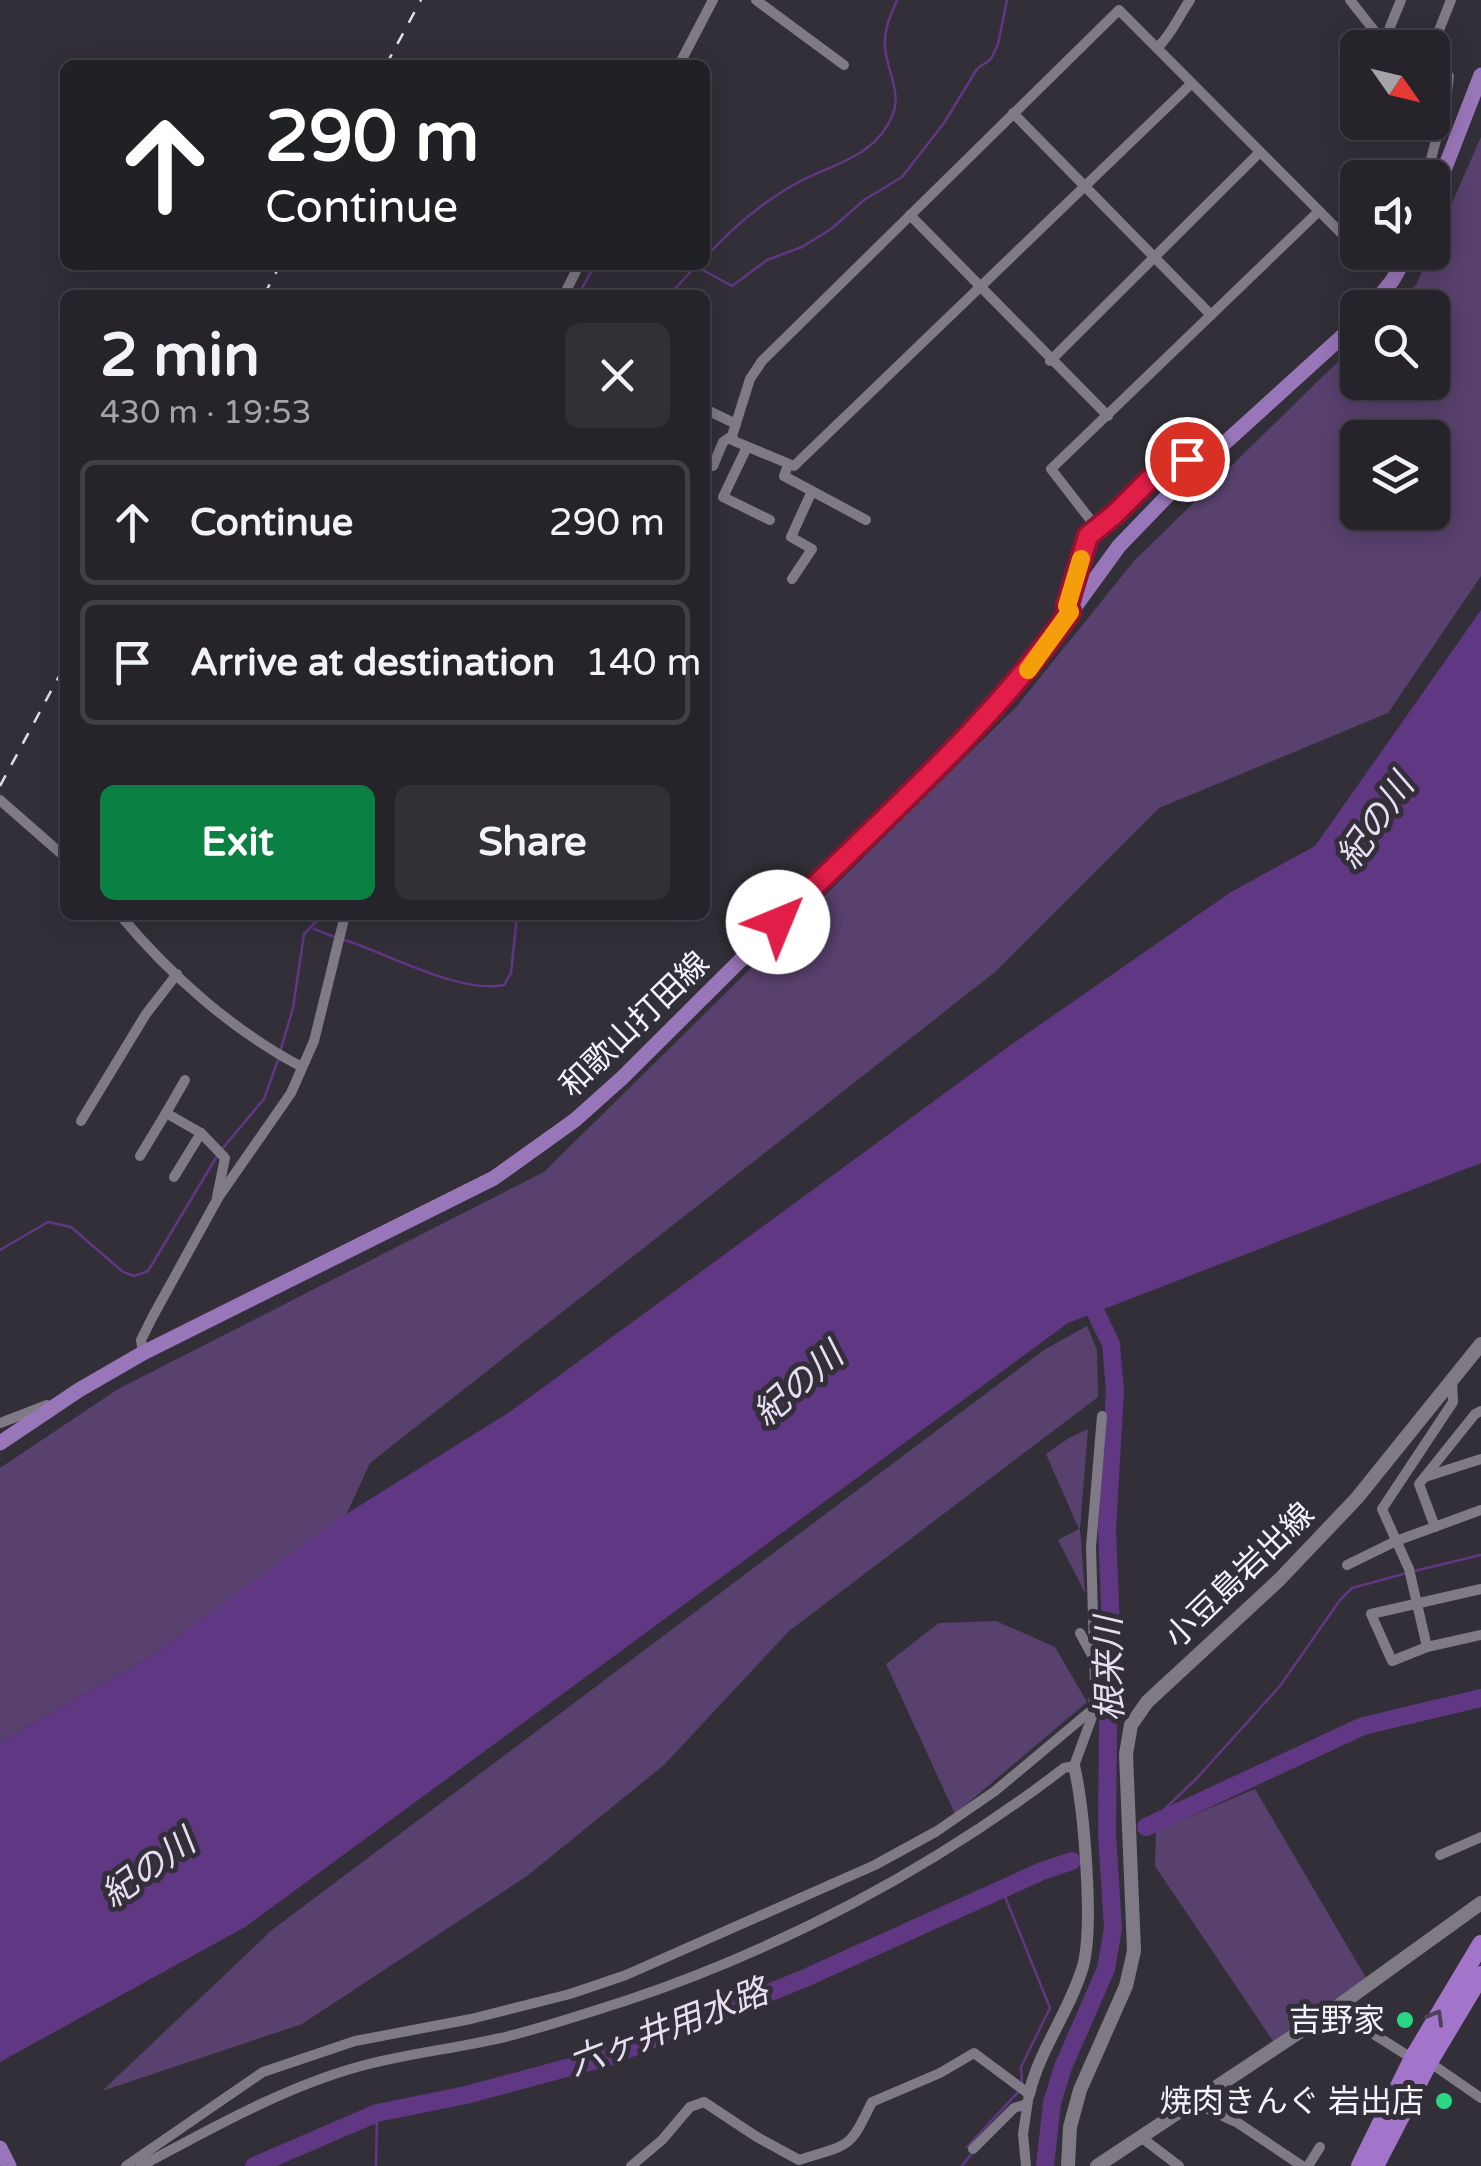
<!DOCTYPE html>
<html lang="en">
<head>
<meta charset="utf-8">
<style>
  body { margin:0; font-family:"Varela Round","Noto Sans JP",sans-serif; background:#322f36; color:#f1f3f6; height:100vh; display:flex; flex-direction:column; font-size:38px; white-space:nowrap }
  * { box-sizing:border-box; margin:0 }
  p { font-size:32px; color:#a4a4a8 }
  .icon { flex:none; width:55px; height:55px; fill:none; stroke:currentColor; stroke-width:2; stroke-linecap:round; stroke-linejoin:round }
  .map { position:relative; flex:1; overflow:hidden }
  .sheet { position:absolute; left:60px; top:290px; width:650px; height:630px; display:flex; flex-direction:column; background:#26232a; border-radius:15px; box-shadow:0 5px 25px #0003,0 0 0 2px #424047 }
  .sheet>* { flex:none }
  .banner { position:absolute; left:60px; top:60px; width:650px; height:210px; border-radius:15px; box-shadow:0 5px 25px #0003,0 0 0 2px #424047; background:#202124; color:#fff; overflow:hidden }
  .needle { width:65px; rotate:124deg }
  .controls { position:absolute; left:1340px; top:30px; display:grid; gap:20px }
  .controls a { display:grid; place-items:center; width:110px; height:110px; border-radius:15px; background:#26232a; box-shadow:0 5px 25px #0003,0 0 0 2px #424047; font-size:50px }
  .pin { position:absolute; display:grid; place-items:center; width:85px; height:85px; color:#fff; margin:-42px; border:5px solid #fff; border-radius:50%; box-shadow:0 2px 10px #0007 }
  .me { position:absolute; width:110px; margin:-55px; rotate:45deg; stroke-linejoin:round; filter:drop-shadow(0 0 8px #0008) }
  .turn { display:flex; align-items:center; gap:35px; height:210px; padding:0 40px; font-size:45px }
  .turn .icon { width:130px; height:130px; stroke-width:2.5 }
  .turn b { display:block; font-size:70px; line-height:85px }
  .round { display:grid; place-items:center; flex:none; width:105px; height:105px; border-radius:15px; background:#322f36 }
  .overview { display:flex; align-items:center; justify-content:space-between; height:170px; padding:0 40px }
  h1 { font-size:60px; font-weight:800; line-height:75px }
  .cta { display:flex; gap:20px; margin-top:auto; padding:20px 40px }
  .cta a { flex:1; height:115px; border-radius:15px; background:#0b8043; color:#fff; font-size:40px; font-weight:800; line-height:115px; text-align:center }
  .cta a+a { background:#322f36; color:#f1f3f6 }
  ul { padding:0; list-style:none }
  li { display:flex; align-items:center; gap:30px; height:125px; margin:0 20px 15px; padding:0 20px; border:5px solid #424047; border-radius:15px }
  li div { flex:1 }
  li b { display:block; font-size:38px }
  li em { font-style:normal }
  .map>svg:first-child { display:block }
  .green { fill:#58416e; fill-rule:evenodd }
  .water { fill:#603782 }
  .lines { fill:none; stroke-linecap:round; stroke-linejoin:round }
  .stream { stroke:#603782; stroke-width:2.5 }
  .river { stroke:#603782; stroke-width:18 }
  .minor { stroke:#7f7a85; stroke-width:10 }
  .tertiary { stroke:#7f7a85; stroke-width:12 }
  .secondary { stroke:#7f7a85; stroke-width:14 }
  .primary { stroke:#9976b9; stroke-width:15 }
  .trunk { stroke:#a274ca; stroke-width:18 }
  .rail { stroke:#e1dee5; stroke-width:2.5; stroke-dasharray:12 12; stroke-linecap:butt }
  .oneway { stroke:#4f405c }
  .route-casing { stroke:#92132f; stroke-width:25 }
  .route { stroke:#e11d48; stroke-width:18 }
  .slow { stroke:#f59e0b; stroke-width:18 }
  .poi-dot { fill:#29d885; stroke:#332f38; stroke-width:4 }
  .labels { text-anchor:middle; stroke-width:10; stroke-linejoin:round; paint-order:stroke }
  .street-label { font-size:32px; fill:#f5f2f8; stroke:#332f38 }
  .poi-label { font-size:32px; fill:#f5f2f8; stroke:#332f38; text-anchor:end }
  .water-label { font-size:35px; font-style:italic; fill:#e8def4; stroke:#332f38 }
</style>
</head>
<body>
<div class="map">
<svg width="1481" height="2166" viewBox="0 0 1481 2166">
  <rect width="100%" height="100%" fill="#332f38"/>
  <g class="green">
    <path d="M1481,137V576L1388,713L1159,808L995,972L370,1463L346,1515L156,1653L0,1742V1468L118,1389L544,1172L1017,706L1134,561L1357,343L1358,382H1432V308L1393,307L1416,285ZM1358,438H1432V512H1358Z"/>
    <path d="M1087,1326L1097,1350L1098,1397L789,1631L664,1765L527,1876L302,2024L102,2091L272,1930L1044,1350Z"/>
    <path d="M1088,1429L1080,1529L1085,1593L1058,1540L1079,1529L1046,1454L1069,1438Z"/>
    <path d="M996,1621L1055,1647L1087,1702L955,1814L886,1664L939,1623Z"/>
    <path d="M1255,1789L1366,1978L1273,2041L1155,1866L1156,1831Z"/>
  </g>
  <path class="water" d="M1481,610V1163L1068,1323L245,1927L0,2062V1742L156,1653L335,1521L511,1411L1005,1049L1231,892L1315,846Z"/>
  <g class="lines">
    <g class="stream">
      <path d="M705,258C731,229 761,203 795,184C831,164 876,158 893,114C902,92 885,66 885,45C884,29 891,14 897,0"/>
      <path d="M694,265L732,286L767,260L802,247L831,229L864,200L902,177L944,123L977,69L991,59L998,44L1007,0"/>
      <path d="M578,295L595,265"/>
      <path d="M669,295L697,265"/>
      <path d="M314,929L335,937"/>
      <path d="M342,939C387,953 458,994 504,985L511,973L517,915"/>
      <path d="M280,1052L293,1008L304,934L323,915"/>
      <path d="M222,1149L264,1099L278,1060"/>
      <path d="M0,1250L48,1222L71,1227L123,1272L134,1276L148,1271L217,1156"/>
      <path d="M1414,1571L1481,1555"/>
      <path d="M1146,1827L1197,1778L1280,1686L1340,1600L1352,1588L1407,1573"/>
      <path d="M1002,1889L1050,2008L1021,2067L1022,2083"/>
      <path d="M967,2147L1020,2090"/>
      <path d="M376,2166L377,2113"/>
      <path d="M962,2166L972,2153"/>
    </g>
    <g class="river">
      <path d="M1146,1827L1363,1726L1481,1698"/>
      <path d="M254,2166L377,2113L466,2095L611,2056L803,1979L1042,1871L1072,1861"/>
      <path d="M1045,2166L1052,2103L1063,2067L1106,1969L1113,1928L1107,1835L1108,1723L1113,1681L1107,1529L1115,1391L1111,1344L1086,1292"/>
    </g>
    <g class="minor">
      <path d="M756,0L844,65"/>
      <path d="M1350,0L1380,38L1399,48"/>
      <path d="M1390,27L1401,0"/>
      <path d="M1157,48C1172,34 1178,17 1190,0"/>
      <path d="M1432,48L1451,0"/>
      <path d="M679,65L713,0"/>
      <path d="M1013,113L1211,315"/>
      <path d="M1426,178L1446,102L1449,76L1432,64"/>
      <path d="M910,215L1108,416"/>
      <path d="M1361,252L1369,257L1378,256L1380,252"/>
      <path d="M564,295L579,265"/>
      <path d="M1050,361L1259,153"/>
      <path d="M705,409L736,424"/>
      <path d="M732,436L734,441L794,466L1191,84"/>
      <path d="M747,447L723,497L770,520"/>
      <path d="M705,462L713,466L723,442L732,436L750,379L762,361L1119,10L1358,250"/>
      <path d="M788,465L784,476L866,520"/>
      <path d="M1096,527L1051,469L1319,211"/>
      <path d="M792,579L812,549L791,537L812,491"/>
      <path d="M1070,612L1067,606L1088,536L1149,480L1214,442L1222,446"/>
      <path d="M0,800L65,857"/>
      <path d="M120,915C170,975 233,1031 302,1067"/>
      <path d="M166,1113L185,1080"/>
      <path d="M81,1121L146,1014L177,974"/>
      <path d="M140,1156L166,1113L201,1133"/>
      <path d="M174,1177L201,1133L225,1158L217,1197"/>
      <path d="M143,1353L141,1340L153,1316L218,1198L291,1093L314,1041L345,915"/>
      <path d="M0,1423L47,1405L51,1408"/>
      <path d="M1425,1477L1481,1459"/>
      <path d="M1435,1527L1419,1484L1475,1414L1481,1411"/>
      <path d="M1347,1565L1396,1541L1481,1510"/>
      <path d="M1481,1589L1371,1614L1392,1661L1427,1647L1481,1635"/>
      <path d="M1080,1633L1093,1657"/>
      <path d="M1427,1647L1409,1569L1382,1509L1453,1402L1452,1380"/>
      <path d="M1440,1855L1481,1837"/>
      <path d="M1334,2009L1405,2054L1429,2062L1481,2098"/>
      <path d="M1194,2103L1238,2123L1302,2166"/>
      <path d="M1142,2138L1179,2166"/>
      <path d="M973,2149L1014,2108L1027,2104"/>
      <path d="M126,2166L263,2072L355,2041L471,2019L570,1994L626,1975L875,1865L937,1831L995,1791L1093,1709"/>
      <path d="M141,2166C210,2129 284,2087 361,2066C409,2053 460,2048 509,2036C548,2026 587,2013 625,2001C781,1949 934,1868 1064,1768L1074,1766L1092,1717L1095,1686L1091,1547L1102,1416"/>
      <path d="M631,2166L662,2140L690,2107L704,2102L757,2137L799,2160C851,2143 848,2151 872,2102L940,2073L974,2053L1029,2094L1023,2134L1026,2166"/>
      <path d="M1308,2166L1320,2147"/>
    </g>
    <path class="tertiary" d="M1029,2094C1040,2048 1070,2011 1083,1966C1094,1927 1084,1807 1074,1766"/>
    <g class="secondary">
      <path d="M1068,2166L1070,2127L1080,2090L1126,1986L1134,1951L1126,1754L1131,1725L1147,1702L1279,1580L1357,1498L1481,1344"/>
      <path d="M1097,2166L1334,2009L1481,1903"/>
    </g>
    <g class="primary">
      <path d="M1432,201L1481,75"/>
      <path d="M1370,308L1392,281L1409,252"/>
      <path d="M0,1443L79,1390L143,1353L494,1178L575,1120L622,1078L1002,700L1037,659L1119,546L1174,489L1358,322"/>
      <path d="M0,2148L9,2166"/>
    </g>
    <g class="trunk">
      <path d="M1360,2166L1413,2058L1481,1944"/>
      <path d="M1375,2166L1429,2062L1481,1975"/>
    </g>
    <g class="rail">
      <path d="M386,65L421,0"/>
      <path d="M264,295L280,265"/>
      <path d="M0,786L65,665"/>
    </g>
  </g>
  <defs><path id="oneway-chevron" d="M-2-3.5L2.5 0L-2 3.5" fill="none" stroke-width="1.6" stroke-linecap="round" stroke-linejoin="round" transform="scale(2.5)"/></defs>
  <use class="oneway" href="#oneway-chevron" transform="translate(1436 2017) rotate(-60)"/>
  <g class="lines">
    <g class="route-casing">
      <path id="route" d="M778,922C878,822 989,728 1070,612L1067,606L1088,536L1115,514L1149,480L1187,459"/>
    </g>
    <use href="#route" class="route"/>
    <path class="slow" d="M1028,670L1070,612L1067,606L1081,559"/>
  </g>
  <g class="poi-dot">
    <circle cx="1405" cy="2020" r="10"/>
    <circle cx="1444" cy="2101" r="10"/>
  </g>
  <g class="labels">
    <g class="street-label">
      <text transform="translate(634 1024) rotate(-44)" y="11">和歌山打田線</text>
      <text transform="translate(1239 1575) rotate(-44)" y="11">小豆島岩出線</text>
    </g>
    <g class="poi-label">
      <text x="1385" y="2031">吉野家</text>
      <text x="1424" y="2112">焼肉きんぐ 岩出店</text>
    </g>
    <g class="water-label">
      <text transform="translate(1375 821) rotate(-55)" y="12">紀の川</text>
      <text transform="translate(798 1384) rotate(-41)" y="12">紀の川</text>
      <text transform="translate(1109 1669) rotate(-91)" y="12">根来川</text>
      <text transform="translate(148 1868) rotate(-36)" y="12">紀の川</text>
      <text transform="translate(668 2027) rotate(-21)" y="12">六ヶ井用水路</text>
    </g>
  </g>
</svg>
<div class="controls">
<a><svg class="needle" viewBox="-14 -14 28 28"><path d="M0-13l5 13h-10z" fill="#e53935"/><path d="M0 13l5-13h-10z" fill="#a4a4a8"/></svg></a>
<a><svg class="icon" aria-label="sound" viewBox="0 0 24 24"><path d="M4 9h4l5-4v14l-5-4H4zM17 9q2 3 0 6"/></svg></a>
<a><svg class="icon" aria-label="search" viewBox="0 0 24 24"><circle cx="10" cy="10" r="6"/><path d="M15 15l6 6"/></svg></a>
<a><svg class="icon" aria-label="layers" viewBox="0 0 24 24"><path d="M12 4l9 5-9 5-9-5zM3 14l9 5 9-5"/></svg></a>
</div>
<div class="pin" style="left:1187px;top:459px;background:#d93025"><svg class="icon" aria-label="arrive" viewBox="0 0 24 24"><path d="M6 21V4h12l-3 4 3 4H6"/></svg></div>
<svg class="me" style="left:778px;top:922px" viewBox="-20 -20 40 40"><circle r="19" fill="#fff"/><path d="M0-13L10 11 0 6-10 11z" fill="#e11d48"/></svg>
<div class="banner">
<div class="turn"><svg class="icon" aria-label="ahead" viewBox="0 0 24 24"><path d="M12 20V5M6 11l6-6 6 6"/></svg><div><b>290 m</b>Continue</div></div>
</div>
<section class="sheet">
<div class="overview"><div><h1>2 min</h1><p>430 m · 19:53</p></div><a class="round"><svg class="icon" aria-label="close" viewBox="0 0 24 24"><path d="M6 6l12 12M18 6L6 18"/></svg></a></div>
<ul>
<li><svg class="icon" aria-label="ahead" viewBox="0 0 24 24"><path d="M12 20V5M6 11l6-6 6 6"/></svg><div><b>Continue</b></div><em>290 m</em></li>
<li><svg class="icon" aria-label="arrive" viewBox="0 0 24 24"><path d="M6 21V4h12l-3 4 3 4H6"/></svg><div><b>Arrive at destination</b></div><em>140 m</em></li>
</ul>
<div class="cta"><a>Exit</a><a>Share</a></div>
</section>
</div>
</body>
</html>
